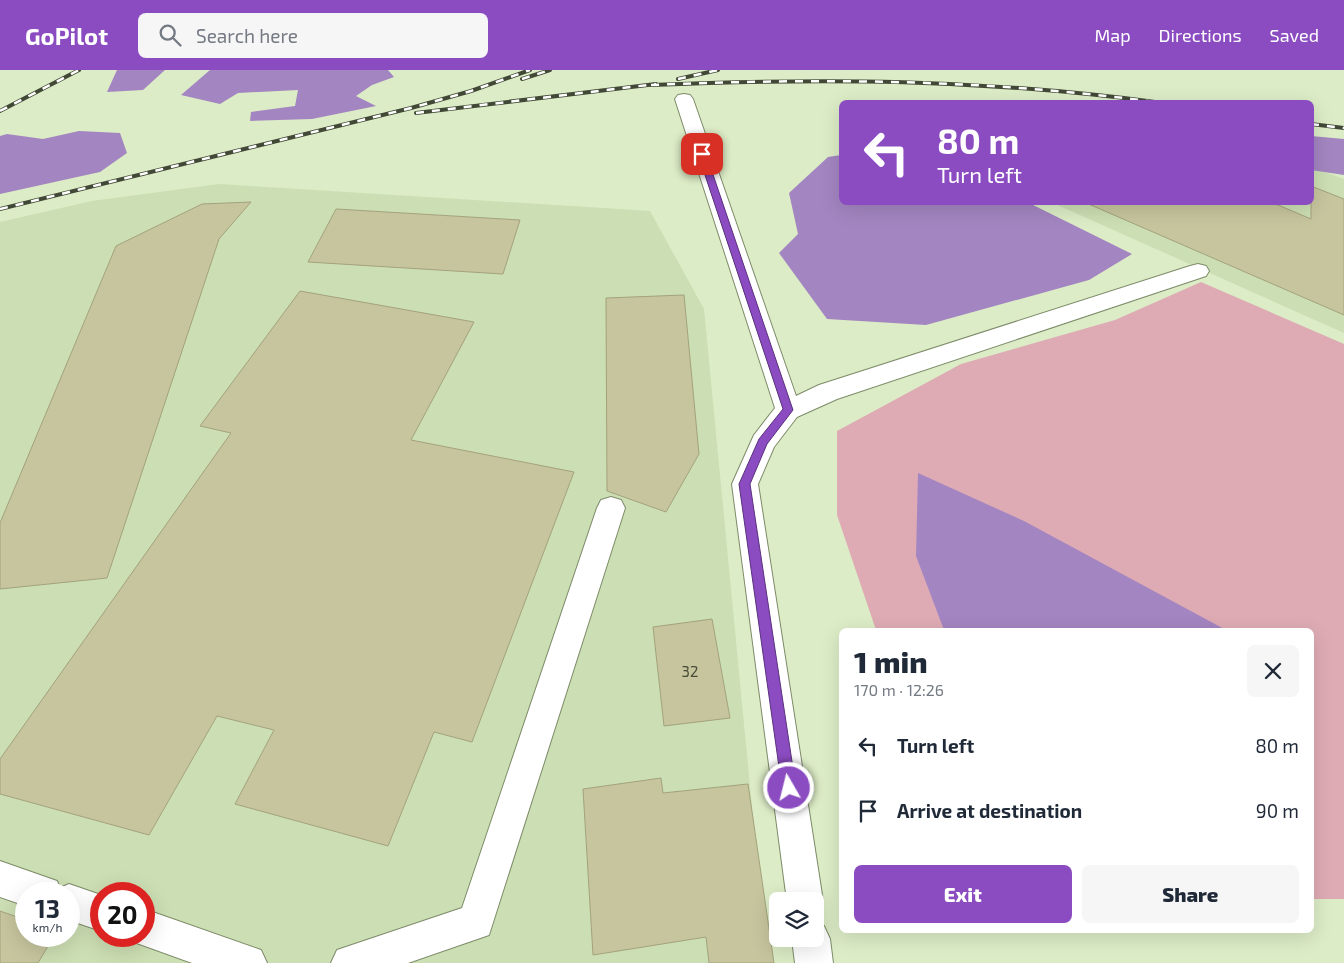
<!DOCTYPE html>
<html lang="en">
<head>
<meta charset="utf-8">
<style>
  body { margin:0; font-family:"Exo 2",sans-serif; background:#f6f6f7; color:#1f2937; height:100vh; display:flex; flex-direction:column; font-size:19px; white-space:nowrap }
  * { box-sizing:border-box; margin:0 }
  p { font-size:16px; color:#747a83 }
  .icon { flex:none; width:28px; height:28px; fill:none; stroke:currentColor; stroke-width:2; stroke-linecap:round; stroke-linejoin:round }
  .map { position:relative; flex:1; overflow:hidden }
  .details { position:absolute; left:839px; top:558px; width:475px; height:305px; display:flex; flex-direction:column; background:#fff; border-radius:8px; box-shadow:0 5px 20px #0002 }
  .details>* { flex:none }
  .hud { position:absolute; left:839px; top:30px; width:475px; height:105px; border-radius:8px; box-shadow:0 5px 20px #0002; background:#8b4bc1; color:#fff; overflow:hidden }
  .tools { position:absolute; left:769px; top:822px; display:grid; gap:10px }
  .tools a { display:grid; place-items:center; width:55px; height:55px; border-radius:8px; background:#fff; box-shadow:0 5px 20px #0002; font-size:25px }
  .speed { position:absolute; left:15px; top:812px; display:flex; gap:10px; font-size:25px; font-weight:700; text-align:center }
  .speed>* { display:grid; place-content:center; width:65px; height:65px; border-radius:50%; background:#fff; box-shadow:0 5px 20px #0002; line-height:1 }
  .speed small { font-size:12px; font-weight:400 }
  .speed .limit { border:8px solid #d22; background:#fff; color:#111 }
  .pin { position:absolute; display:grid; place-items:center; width:42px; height:42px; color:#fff; margin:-21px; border-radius:10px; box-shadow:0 2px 8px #0006 }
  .me { position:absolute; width:55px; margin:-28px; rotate:352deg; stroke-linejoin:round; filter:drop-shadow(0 0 4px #0008) }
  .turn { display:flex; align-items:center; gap:18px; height:105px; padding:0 15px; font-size:22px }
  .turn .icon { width:65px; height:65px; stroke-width:2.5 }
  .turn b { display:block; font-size:35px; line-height:42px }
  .round { display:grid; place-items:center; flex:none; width:52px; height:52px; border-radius:8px; background:#f6f6f7 }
  .head { display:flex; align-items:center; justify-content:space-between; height:85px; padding:0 15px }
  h1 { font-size:30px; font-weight:800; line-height:38px }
  .primary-button { display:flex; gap:10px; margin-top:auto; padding:10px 15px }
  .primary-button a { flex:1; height:58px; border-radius:8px; background:#8b4bc1; color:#fff; font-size:20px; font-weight:800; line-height:58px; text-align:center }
  .primary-button a+a { background:#f6f6f7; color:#1f2937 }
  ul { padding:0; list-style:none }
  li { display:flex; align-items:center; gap:15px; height:65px; padding:0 15px }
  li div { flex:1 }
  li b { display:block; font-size:19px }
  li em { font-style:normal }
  header { display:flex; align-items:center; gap:30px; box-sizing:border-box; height:70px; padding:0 25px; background:#8b4bc1; color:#fff }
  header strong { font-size:24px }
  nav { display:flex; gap:28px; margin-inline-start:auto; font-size:18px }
  .search { width:350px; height:45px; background:#f6f6f7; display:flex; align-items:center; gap:12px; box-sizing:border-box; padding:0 18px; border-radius:8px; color:#747a83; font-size:19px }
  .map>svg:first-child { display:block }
  .built { fill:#ccdeb3; fill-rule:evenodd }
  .green { fill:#deabb4 }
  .water { fill:#a385c1 }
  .building { fill:#c6c59e; stroke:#a3a27c }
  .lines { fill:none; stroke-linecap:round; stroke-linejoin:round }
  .minor-casing { stroke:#7d8b69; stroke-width:2 }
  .minor { fill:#fff; fill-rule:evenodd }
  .rail-casing { stroke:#414836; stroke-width:4 }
  .rail { stroke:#fff; stroke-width:2.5; stroke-dasharray:8; stroke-linecap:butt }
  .route { fill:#8b4bc1; stroke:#5a317d }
  .labels { text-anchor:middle; stroke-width:5; stroke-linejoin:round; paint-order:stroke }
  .number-label { font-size:15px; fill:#484c38 }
</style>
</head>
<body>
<header>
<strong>GoPilot</strong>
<div class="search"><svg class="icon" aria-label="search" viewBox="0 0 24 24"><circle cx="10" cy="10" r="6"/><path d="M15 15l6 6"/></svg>Search here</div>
<nav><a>Map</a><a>Directions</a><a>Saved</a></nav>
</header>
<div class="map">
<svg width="1344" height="893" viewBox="0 0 1344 893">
  <rect width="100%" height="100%" fill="#dcecc6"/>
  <g class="built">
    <path d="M1311,97L1344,109V263L1053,133L1311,132Z"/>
    <path d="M219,114L650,141L704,239L767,893H0V152L92,131ZM26,824H69V866H26ZM101,824H144V866H101Z"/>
  </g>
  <path class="green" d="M1201,212L1344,274V829H1311V560H876L837,445V361L961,294L1115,250Z"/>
  <g class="water">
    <path d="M117,0H165L143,20L107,22Z"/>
    <path d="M210,0H388L394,7L372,15L356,26L376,36L312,49L250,51L251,42L295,36L298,20L238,23L220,34L181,25Z"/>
    <path d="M79,61L120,63L127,83L100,102L0,124V66L7,64L43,69Z"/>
    <path d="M1311,66L1344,69V105L1311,100Z"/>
    <path d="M841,85V132L1029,133L1132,184L1089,210L926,255L827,249L779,183L798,164L789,123L828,87Z"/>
    <path d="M918,403L1024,451L1226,560H944L916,486Z"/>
  </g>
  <g class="building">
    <path d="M1311,116L1344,129V245L1084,132H1271L1311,149Z"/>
    <path d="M251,132L219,169L107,508L0,519V453L116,176L202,134Z"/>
    <path d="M336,139L520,150L503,204L308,192Z"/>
    <path d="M300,221L474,252L411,370L574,402L472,672L434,662L388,776L235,734L274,660L217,646L149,765L0,724V689L231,363L200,356Z"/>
    <path d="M684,225L699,384L666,442L607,421L606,228Z"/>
    <path d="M712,549L730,648L664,656L653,557Z"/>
    <path d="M661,708L663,723L748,714L774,893H709L706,867L593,885L583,719Z"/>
    <path d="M0,841L26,850V866H54L38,893H0Z"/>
  </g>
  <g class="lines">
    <g class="minor-casing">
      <g id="minor">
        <path d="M684,24L690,25L693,29L796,326L819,315L1190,196L1198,194L1206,196L1209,201L1206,206L837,329L797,347L774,377L758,414L823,831L818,844L815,845V831H787L732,414L754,365L775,338L675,29L678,25Z"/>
        <path d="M611,427L621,430L625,438L489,865L408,893H331L337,880L462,838L597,438L601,430Z"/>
        <path d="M0,791L57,811L60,818L69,814L101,825V861L69,850V824H26V836L0,827Z"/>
        <path d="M144,839L261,880L267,893H192L131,871L129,866H144Z"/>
        <path d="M815,852L824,856L830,869L833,893H795L792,869H815Z"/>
      </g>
    </g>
    <use href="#minor" class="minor"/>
    <g class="rail-casing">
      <g id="rail">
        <path d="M522,9L550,0"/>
        <path d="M678,9L718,0"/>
        <path d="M651,15C823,8 984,9 1155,32"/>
        <path d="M0,41L79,0"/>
        <path d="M416,43L656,14"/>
        <path d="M1311,54L1344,58"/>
        <path d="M0,139L411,38L471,21L530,0"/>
      </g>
    </g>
    <use href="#rail" class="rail"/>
  </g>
  <path class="route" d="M700,82L706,84L793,340L767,374L750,414L796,718L794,722L789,725L784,722L782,718L739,414L759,369L783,339L698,84Z"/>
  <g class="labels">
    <g class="number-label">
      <text x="690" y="607">32</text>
    </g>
  </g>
</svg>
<div class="tools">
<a><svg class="icon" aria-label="layers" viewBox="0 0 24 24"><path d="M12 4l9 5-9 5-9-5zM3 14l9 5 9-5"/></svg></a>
</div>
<div class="speed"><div>13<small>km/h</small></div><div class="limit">20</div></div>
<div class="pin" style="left:702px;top:84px;background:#d93025"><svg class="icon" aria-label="arrive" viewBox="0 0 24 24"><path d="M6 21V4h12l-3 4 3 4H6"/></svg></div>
<svg class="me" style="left:789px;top:718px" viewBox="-20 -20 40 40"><circle r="17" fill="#8b4bc1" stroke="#fff" stroke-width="3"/><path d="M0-11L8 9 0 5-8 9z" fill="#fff"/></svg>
<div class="hud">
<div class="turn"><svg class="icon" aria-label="left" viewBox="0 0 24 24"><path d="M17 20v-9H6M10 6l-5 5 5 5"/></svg><div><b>80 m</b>Turn left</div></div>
</div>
<section class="details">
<div class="head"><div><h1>1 min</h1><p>170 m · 12:26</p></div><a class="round"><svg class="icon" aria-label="close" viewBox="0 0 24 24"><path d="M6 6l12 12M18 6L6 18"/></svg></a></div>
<ul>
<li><svg class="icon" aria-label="left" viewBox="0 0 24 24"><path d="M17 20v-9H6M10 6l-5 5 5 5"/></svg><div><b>Turn left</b></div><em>80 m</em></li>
<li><svg class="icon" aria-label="arrive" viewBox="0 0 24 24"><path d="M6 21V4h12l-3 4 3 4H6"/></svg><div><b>Arrive at destination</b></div><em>90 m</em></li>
</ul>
<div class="primary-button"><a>Exit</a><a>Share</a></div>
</section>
</div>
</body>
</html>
